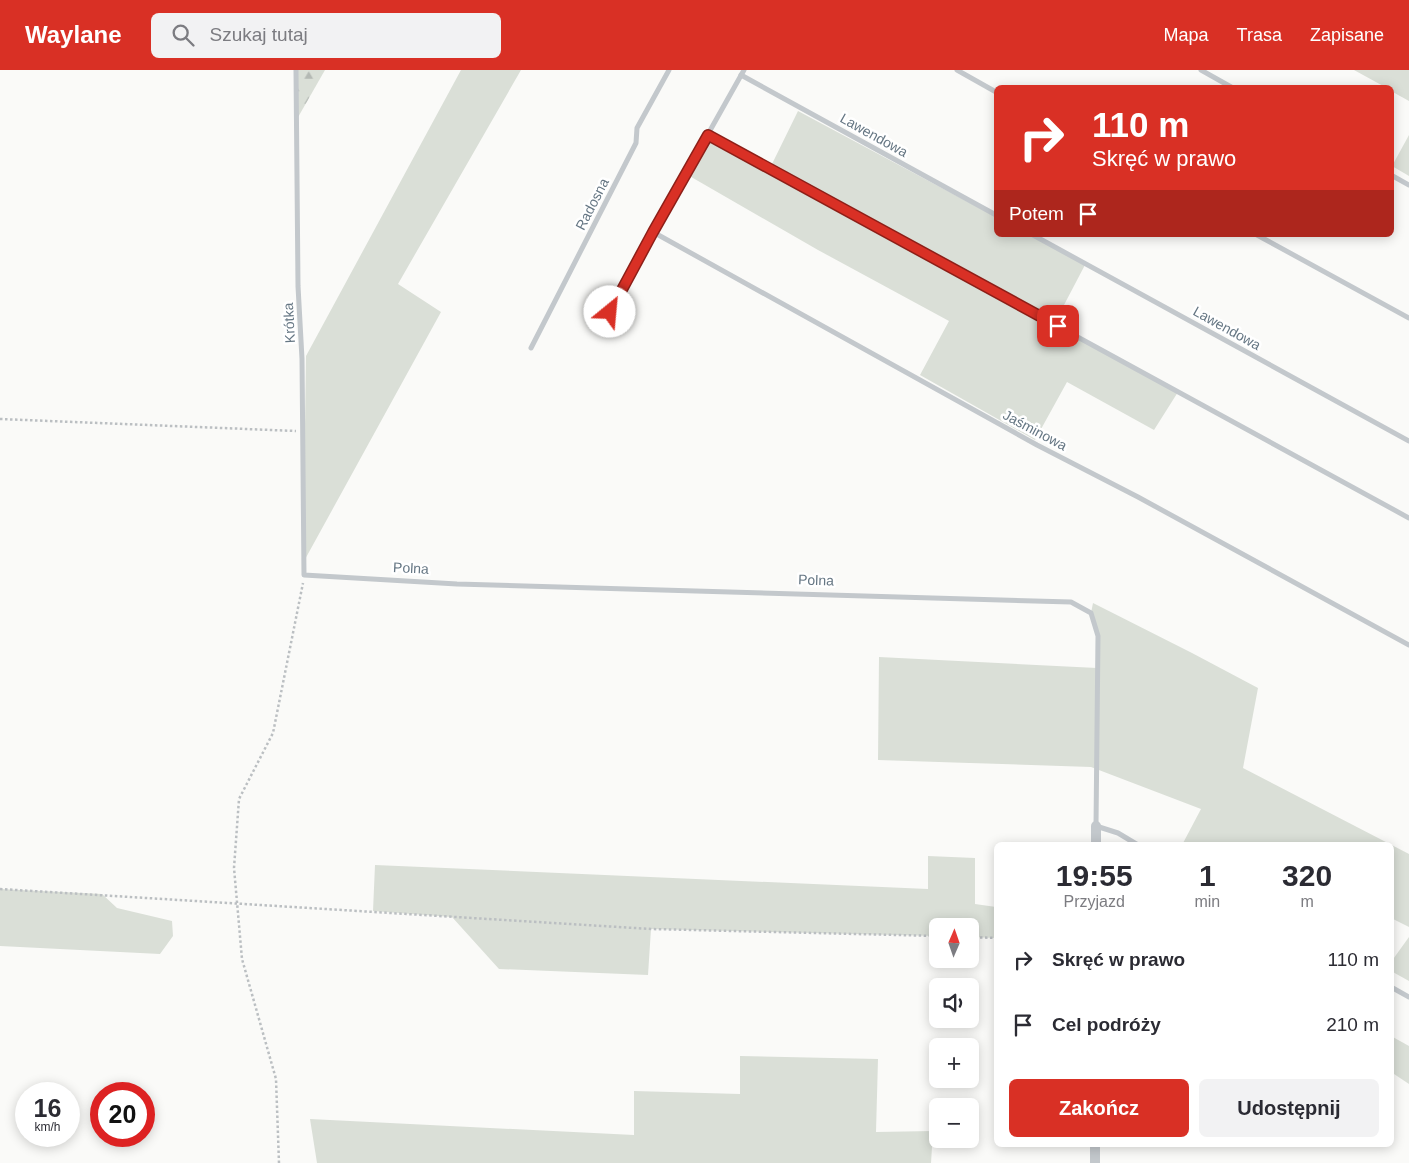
<!DOCTYPE html>
<html lang="pl">
<head>
<meta charset="utf-8">
<style>
  body { margin:0; font-family:Helvetica,sans-serif; background:#f2f2f3; color:#2b2b33; height:100vh; display:flex; flex-direction:column; font-size:19px; white-space:nowrap }
  * { box-sizing:border-box; margin:0 }
  p { font-size:16px; color:#7c7c81 }
  .icon { flex:none; width:28px; height:28px; fill:none; stroke:currentColor; stroke-width:2; stroke-linecap:round; stroke-linejoin:round }
  .map { position:relative; flex:1; overflow:hidden }
  .panel { position:absolute; left:994px; top:772px; width:400px; height:305px; display:flex; flex-direction:column; background:#fff; border-radius:8px; box-shadow:0 2px 12px #0003 }
  .panel>* { flex:none }
  .hud { position:absolute; left:994px; top:15px; width:400px; height:152px; border-radius:8px; box-shadow:0 2px 12px #0003; background:#d93025; color:#fff; overflow:hidden }
  .needle { width:32px; rotate:2deg }
  .controls { position:absolute; left:929px; top:848px; display:grid; gap:10px }
  .controls a { display:grid; place-items:center; width:50px; height:50px; border-radius:8px; background:#fff; box-shadow:0 2px 12px #0003; font-size:25px }
  .speed { position:absolute; left:15px; top:1012px; display:flex; gap:10px; font-size:25px; font-weight:700; text-align:center }
  .speed>* { display:grid; place-content:center; width:65px; height:65px; border-radius:50%; background:#fff; box-shadow:0 2px 12px #0003; line-height:1 }
  .speed small { font-size:12px; font-weight:400 }
  .speed .limit { border:8px solid #d22; background:#fff; color:#111 }
  .pin { position:absolute; display:grid; place-items:center; width:42px; height:42px; color:#fff; margin:-21px; border-radius:10px; box-shadow:0 2px 8px #0006 }
  .me { position:absolute; width:55px; margin:-28px; rotate:28deg; stroke-linejoin:round; filter:drop-shadow(0 0 4px #0008) }
  .turn { display:flex; align-items:center; gap:18px; height:105px; padding:0 15px; font-size:22px }
  .turn .icon { width:65px; height:65px; stroke-width:2.5 }
  .turn b { display:block; font-size:35px; line-height:42px }
  .then { display:flex; align-items:center; height:48px; padding:0 15px; background:#0003; gap:10px; font-size:19px }
  .eta { display:flex; justify-content:space-evenly; align-items:center; height:85px; text-align:center }
  .eta b { font-size:30px; font-weight:700; line-height:35px }
  .cta { display:flex; gap:10px; margin-top:auto; padding:10px 15px }
  .cta a { flex:1; height:58px; border-radius:8px; background:#d93025; color:#fff; font-size:20px; font-weight:700; line-height:58px; text-align:center }
  .cta a+a { background:#f2f2f3; color:#2b2b33 }
  ul { padding:0; list-style:none }
  li { display:flex; align-items:center; gap:15px; height:65px; padding:0 15px }
  li div { flex:1 }
  li b { display:block; font-size:19px }
  li em { font-style:normal }
  header { display:flex; align-items:center; gap:30px; box-sizing:border-box; height:70px; padding:0 25px; background:#d93025; color:#fff }
  header strong { font-size:24px }
  nav { display:flex; gap:28px; margin-inline-start:auto; font-size:18px }
  .search { width:350px; height:45px; background:#f2f2f3; display:flex; align-items:center; gap:12px; box-sizing:border-box; padding:0 18px; border-radius:8px; color:#7c7c81; font-size:19px }
  .map>svg:first-child { display:block }
  .grass { fill:#dadfd7 }
  .forest { fill:url(#forest-firs) }
  .lines { fill:none; stroke-linecap:round; stroke-linejoin:round }
  .path { stroke:#bbbfc2; stroke-width:2.5; stroke-dasharray:2.5 2.5; stroke-linecap:butt }
  .lane { stroke:#c3c8cc; stroke-width:5 }
  .street { stroke:#c3c8cc; stroke-width:10 }
  .route-casing { stroke:#8d1f18; stroke-width:12 }
  .route { stroke:#d93025; stroke-width:9 }
  .labels { text-anchor:middle; stroke-width:5; stroke-linejoin:round; paint-order:stroke }
  .street-label { font-size:14px; fill:#657683; stroke:#fff }
</style>
</head>
<body>
<header>
<strong>Waylane</strong>
<div class="search"><svg class="icon" aria-label="search" viewBox="0 0 24 24"><circle cx="10" cy="10" r="6"/><path d="M15 15l6 6"/></svg>Szukaj tutaj</div>
<nav><a>Mapa</a><a>Trasa</a><a>Zapisane</a></nav>
</header>
<div class="map">
<svg width="1409" height="1093" viewBox="0 0 1409 1093">
  <defs>
    <pattern id="forest-firs" width="22" height="20" patternUnits="userSpaceOnUse" patternTransform="scale(1.25)"><rect width="22" height="20" fill="#dadfd7"/><path d="M5 1l3.5 6h-7zM16 11l3.5 6h-7z" fill="#b4b9b4"/></pattern>
  </defs>
  <rect width="100%" height="100%" fill="#fafaf8"/>
  <g class="grass">
    <path d="M461,0H521L398,214L441,242L303,493L306,286Z"/>
    <path d="M1354,0H1409V31L1391,21V18L1385,17Z"/>
    <path d="M798,41L996,147V165H1029L1086,193L1053,256L1178,322L1154,360L1067,312L1035,370L920,305L949,251L818,180L686,104L712,63L772,94Z"/>
    <path d="M1409,65V106L1392,96Z"/>
    <path d="M1093,533L1192,583L1258,618L1243,698L1409,784V857L1391,848V775H1182L1201,739L1091,697L878,690L879,587L1097,598L1098,566L1091,543Z"/>
    <path d="M928,786L975,788V834L996,837V868L970,867V856H938L937,866L651,859L648,905L499,899L452,847L373,841L375,795L928,819Z"/>
    <path d="M0,819L102,824L117,838L172,851L173,866L160,884L0,876Z"/>
    <path d="M1409,867V911L1391,901V892Z"/>
    <path d="M1391,966L1409,976V1014L1391,1002Z"/>
    <path d="M740,986L878,989L876,1062L933,1061L931,1093H317L310,1049L634,1065V1021L740,1024Z"/>
  </g>
  <path class="forest" d="M296,0H325L297,49Z"/>
  <g class="lines">
    <g class="path">
      <path d="M0,349L296,361"/>
      <path d="M0,819L651,859L938,866"/>
      <path d="M970,867L996,868"/>
      <path d="M279,1093L276,1009L242,889L234,798L239,729L273,663L303,513"/>
    </g>
    <g class="lane">
      <path d="M296,0L298,216L302,289L304,505L457,514L1071,532L1091,543L1098,566L1096,756L1118,763L1138,775"/>
      <path d="M957,0L996,22"/>
      <path d="M1201,0L1233,18"/>
      <path d="M741,5L996,145"/>
      <path d="M708,65L1409,448"/>
      <path d="M1391,105L1409,115"/>
      <path d="M653,162L1037,375L1138,427L1409,575"/>
      <path d="M1033,165L1409,371"/>
      <path d="M1257,165L1409,248"/>
      <path d="M610,242L653,162L744,0"/>
      <path d="M531,278L636,73L637,58L669,0"/>
      <path d="M1391,917L1409,927"/>
    </g>
    <g class="street">
      <path d="M1096,775V756"/>
      <path d="M1095,1075V1093"/>
    </g>
  </g>
  <g class="lines">
    <g class="route-casing">
      <path id="route" d="M610,242L653,162L708,65L1058,256"/>
    </g>
    <use href="#route" class="route"/>
  </g>
  <g class="labels">
    <g class="street-label">
      <text transform="translate(874 65) rotate(29)" y="5">Lawendowa</text>
      <text transform="translate(592 134) rotate(-63)" y="5">Radosna</text>
      <text transform="translate(289 253) rotate(-93)" y="5">Krótka</text>
      <text transform="translate(1227 258) rotate(29)" y="5">Lawendowa</text>
      <text transform="translate(1035 360) rotate(28)" y="5">Jaśminowa</text>
      <text transform="translate(411 498) rotate(3)" y="5">Polna</text>
      <text transform="translate(816 510) rotate(2)" y="5">Polna</text>
    </g>
  </g>
</svg>
<div class="controls">
<a><svg class="needle" viewBox="-14 -14 28 28"><path d="M0-13l5 13h-10z" fill="#e53935"/><path d="M0 13l5-13h-10z" fill="#7c7c81"/></svg></a>
<a><svg class="icon" aria-label="sound" viewBox="0 0 24 24"><path d="M4 9h4l5-4v14l-5-4H4zM17 9q2 3 0 6"/></svg></a>
<a>+</a>
<a>−</a>
</div>
<div class="speed"><div>16<small>km/h</small></div><div class="limit">20</div></div>
<div class="pin" style="left:1058px;top:256px;background:#d93025"><svg class="icon" aria-label="arrive" viewBox="0 0 24 24"><path d="M6 21V4h12l-3 4 3 4H6"/></svg></div>
<svg class="me" style="left:610px;top:242px" viewBox="-20 -20 40 40"><circle r="19" fill="#fff"/><path d="M0-13L10 11 0 6-10 11z" fill="#d93025"/></svg>
<div class="hud">
<div class="turn"><svg class="icon" aria-label="right" viewBox="0 0 24 24"><path d="M7 20v-9h11M14 6l5 5-5 5"/></svg><div><b>110 m</b>Skręć w prawo</div></div>
<div class="then">Potem<svg class="icon" aria-label="arrive" viewBox="0 0 24 24"><path d="M6 21V4h12l-3 4 3 4H6"/></svg></div>
</div>
<section class="panel">
<div class="eta">
<div><b>19:55</b><p>Przyjazd</p></div>
<div><b>1</b><p>min</p></div>
<div><b>320</b><p>m</p></div>
</div>
<ul>
<li><svg class="icon" aria-label="right" viewBox="0 0 24 24"><path d="M7 20v-9h11M14 6l5 5-5 5"/></svg><div><b>Skręć w prawo</b></div><em>110 m</em></li>
<li><svg class="icon" aria-label="arrive" viewBox="0 0 24 24"><path d="M6 21V4h12l-3 4 3 4H6"/></svg><div><b>Cel podróży</b></div><em>210 m</em></li>
</ul>
<div class="cta"><a>Zakończ</a><a>Udostępnij</a></div>
</section>
</div>
</body>
</html>
